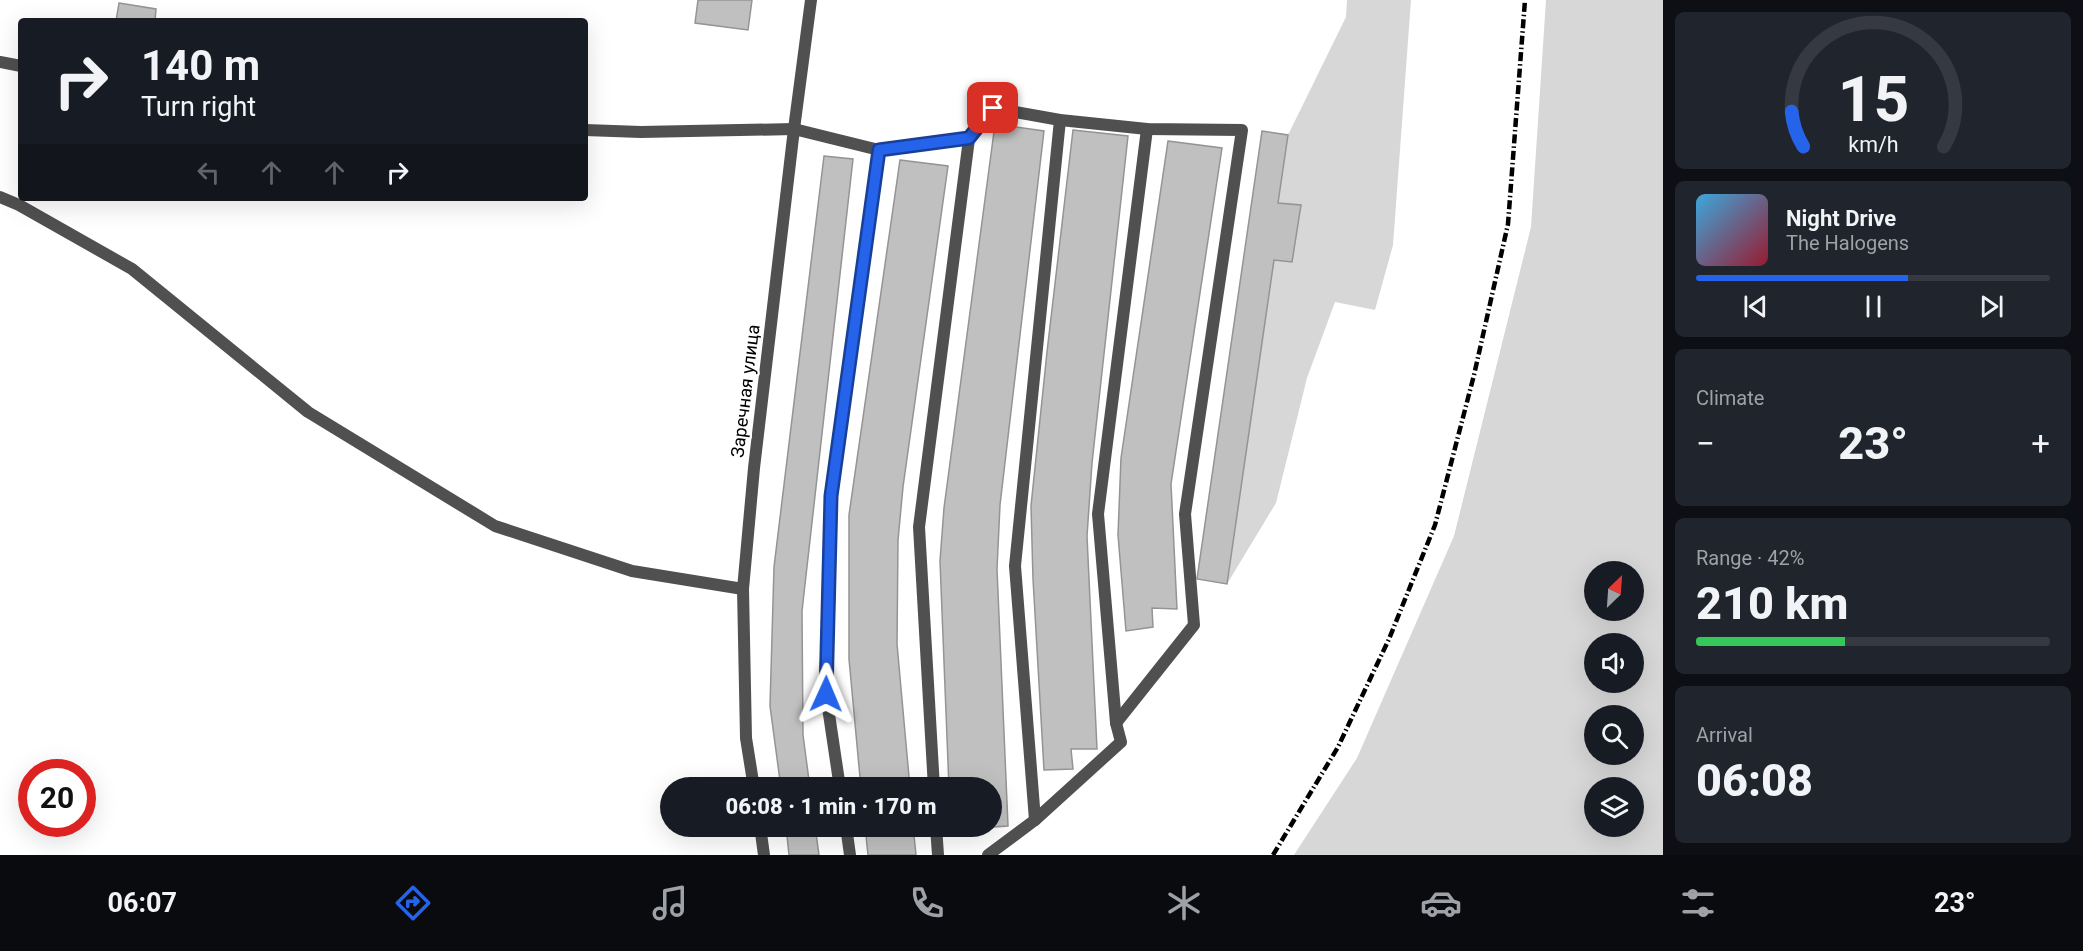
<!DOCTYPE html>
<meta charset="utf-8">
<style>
body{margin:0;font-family:Roboto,sans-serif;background:#20242c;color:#f1f3f6;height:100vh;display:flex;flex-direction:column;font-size:22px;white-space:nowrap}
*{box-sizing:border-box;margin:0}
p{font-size:20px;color:#9ea1a6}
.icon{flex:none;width:33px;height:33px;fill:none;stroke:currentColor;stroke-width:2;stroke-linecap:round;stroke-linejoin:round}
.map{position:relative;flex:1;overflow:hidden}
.panel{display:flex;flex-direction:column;gap:12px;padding:12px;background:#0d0f14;width:420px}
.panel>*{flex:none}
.guide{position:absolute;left:18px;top:18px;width:570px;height:183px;border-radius:6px;box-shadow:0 6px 24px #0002;background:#171b24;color:#f1f3f6;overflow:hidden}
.needle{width:39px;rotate:25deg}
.buttons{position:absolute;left:1584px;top:561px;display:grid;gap:12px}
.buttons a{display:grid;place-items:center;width:60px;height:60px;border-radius:50%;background:#171b24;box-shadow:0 6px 24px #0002;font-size:30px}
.speed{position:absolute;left:18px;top:759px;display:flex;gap:12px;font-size:30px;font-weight:700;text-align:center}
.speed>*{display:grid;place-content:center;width:78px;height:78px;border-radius:50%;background:#171b24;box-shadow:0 6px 24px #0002;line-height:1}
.speed .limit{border:9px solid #d22;background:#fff;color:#111}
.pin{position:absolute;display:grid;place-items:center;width:51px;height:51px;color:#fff;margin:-26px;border-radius:12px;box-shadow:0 3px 9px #0006}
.me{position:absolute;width:66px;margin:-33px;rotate:1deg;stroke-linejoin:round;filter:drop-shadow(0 0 4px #0008)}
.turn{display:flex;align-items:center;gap:21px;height:126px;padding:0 24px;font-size:27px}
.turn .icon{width:78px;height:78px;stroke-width:2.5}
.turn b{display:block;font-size:42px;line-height:51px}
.lanes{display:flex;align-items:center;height:57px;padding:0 24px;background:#0003;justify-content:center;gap:30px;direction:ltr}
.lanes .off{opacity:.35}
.big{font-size:45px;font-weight:800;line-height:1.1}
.panel .card{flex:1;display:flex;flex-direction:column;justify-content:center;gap:9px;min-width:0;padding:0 21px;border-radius:9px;background:#20242c}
.panel .dial{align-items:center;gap:0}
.dial svg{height:156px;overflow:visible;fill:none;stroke:#363941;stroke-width:7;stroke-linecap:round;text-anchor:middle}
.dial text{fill:#f1f3f6;stroke:none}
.song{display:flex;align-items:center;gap:18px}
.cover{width:72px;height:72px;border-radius:9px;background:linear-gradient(135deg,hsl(200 70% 55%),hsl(350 70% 35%))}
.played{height:6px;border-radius:3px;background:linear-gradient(90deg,#2563eb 60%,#363941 60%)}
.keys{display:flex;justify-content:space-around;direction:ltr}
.heat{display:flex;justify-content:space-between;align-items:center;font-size:33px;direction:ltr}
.charge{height:9px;border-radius:4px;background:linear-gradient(90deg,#34c759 42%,#363941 0)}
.trip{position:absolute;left:660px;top:777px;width:342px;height:60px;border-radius:30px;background:#171b24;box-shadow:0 6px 24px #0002;font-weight:800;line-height:60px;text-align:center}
.tabs{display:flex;height:96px;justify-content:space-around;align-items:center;background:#090b0e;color:#9ea1a6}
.tabs .icon{width:42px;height:42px}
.tabs .current{color:#2563eb}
.tabs b{font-size:27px;color:#f1f3f6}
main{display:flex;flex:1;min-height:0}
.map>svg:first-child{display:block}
.green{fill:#d7d7d7;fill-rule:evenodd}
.building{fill:#c0c0c0;stroke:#949494;stroke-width:1.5}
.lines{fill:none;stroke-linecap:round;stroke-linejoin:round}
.lane{stroke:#505050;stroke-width:12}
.street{stroke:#505050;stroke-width:12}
.rail{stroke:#000;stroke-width:4.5;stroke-dasharray:9 3 1.5 3;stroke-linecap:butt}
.route-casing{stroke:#184099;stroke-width:15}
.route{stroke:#2563eb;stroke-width:10}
.labels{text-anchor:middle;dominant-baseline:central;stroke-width:4.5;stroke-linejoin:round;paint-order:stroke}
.street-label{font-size:18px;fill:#000;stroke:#fff}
</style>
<main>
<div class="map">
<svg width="1663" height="855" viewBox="0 0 1663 855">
<rect width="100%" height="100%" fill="#fff"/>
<g class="green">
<polygon points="1347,0 1411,0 1393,245 1375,310 1335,302 1307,378 1276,503 1227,584 1274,260 1292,262 1301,206 1278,203 1288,135 1346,17"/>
<path d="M1546,0H1663V855H1294L1357,758L1454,536L1531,227ZM1594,572H1634V610H1594ZM1594,644H1634V682H1594ZM1594,716H1634V754H1594ZM1594,788H1634V826H1594Z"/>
</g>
<g class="building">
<polygon points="698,0 752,0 748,30 695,23"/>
<polygon points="119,3 156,9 155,21 116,21"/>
<polygon points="995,124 1044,131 1000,505 997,569 1008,826 951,830 951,826 992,826 992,788 949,788 940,561 944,508"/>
<polygon points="1073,130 1128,136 1092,463 1087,536 1097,749 1071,749 1073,769 1044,770 1033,579 1031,506 1047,352"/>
<polygon points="1262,131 1288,135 1278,203 1301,205 1292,262 1274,260 1227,584 1197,579"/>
<polygon points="1168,141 1222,148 1171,484 1177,609 1152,608 1153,627 1126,631 1118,535 1121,458"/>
<polygon points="824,156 853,159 802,611 803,735 810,788 781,788 770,706 774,567"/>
<polygon points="900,160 948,166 903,487 898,540 897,644 910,788 861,788 849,659 849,515"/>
<polygon points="786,826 815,826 819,855 789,855"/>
<polygon points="865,826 913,826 916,855 868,855"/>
</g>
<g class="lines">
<g class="lane">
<polyline points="794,129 879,150 969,139 993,108 1060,120 1147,129 1242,130 1185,514 1194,625 1116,723"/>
<polyline points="840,788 826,694 831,496 879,150"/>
<polyline points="934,788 919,527 969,139"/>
<polyline points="1035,820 1121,742 1116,723 1098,514 1147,129"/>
<polyline points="846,826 850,855"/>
<polyline points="936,826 938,855"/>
<polyline points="988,855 1035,820 1015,566 1060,120"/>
</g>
<g class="street">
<polyline points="0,62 21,66"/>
<polyline points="585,130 641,132 794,129"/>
<polyline points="0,197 19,205 132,269 308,412 495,526 632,571 743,589"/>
<polyline points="754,788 746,738 743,589 754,468 794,129 811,0"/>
<polyline points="760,826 764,855"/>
</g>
<polyline class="rail" points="1273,855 1338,747 1389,639 1435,525 1474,375 1508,224 1525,0"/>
</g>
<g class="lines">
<defs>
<polyline id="route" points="826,694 831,496 879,150 969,138 993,108"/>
</defs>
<use href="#route" class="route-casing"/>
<use href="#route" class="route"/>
</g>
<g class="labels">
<g class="street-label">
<text transform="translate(745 391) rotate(-83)">Заречная улица</text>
</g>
</g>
</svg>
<div class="buttons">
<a><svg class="needle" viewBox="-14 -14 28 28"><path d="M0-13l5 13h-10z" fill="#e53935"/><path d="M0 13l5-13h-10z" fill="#9ea1a6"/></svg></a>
<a><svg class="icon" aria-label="sound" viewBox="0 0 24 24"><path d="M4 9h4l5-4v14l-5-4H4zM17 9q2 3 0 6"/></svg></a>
<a><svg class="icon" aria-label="search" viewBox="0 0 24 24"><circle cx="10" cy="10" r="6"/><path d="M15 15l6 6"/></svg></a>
<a><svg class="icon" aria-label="layers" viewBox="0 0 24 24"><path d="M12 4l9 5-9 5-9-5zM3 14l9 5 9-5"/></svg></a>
</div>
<div class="speed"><div class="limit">20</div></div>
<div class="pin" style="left:993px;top:108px;background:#d93025"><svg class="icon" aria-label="arrive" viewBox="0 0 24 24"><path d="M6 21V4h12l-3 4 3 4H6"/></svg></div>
<svg class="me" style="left:826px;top:694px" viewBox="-20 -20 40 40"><path d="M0-17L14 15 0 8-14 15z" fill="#2563eb" stroke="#fff" stroke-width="4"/></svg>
<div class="trip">06:08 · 1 min · 170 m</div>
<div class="guide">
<div class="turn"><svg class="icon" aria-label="right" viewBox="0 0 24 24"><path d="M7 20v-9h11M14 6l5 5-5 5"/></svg><div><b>140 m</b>Turn right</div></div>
<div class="lanes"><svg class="icon off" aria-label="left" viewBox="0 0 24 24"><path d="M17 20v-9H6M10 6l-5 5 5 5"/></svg><svg class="icon off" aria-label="ahead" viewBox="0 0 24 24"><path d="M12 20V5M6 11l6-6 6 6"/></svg><svg class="icon off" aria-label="ahead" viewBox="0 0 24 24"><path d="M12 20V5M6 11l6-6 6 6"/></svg><svg class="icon" aria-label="right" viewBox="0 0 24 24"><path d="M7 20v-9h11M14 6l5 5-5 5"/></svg></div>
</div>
</div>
<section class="panel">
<div class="card dial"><svg viewBox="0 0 100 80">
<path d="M14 69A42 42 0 1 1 86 69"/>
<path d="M14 69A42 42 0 0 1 8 51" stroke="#2563eb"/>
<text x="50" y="56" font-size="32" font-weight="700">15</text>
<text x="50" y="72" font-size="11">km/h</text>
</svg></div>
<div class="card">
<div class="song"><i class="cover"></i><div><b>Night Drive</b><p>The Halogens</p></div></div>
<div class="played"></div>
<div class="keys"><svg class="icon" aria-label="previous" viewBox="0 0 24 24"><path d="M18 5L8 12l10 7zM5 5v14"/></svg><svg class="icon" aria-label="pause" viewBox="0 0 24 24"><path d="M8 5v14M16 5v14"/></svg><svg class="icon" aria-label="next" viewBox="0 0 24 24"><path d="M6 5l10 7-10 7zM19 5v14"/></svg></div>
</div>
<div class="card"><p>Climate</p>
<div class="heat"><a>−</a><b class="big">23°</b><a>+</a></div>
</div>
<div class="card"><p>Range · 42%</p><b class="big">210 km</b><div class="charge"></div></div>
<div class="card"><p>Arrival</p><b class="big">06:08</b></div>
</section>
</main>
<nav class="tabs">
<b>06:07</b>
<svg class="icon current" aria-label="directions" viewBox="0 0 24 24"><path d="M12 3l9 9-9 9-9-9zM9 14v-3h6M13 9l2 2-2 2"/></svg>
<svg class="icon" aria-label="music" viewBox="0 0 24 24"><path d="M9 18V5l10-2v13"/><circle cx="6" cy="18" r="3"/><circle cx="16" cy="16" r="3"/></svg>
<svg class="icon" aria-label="phone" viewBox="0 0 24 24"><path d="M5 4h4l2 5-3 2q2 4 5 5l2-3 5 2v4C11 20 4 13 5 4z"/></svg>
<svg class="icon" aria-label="climate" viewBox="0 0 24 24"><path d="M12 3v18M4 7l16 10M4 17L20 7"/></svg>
<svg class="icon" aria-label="car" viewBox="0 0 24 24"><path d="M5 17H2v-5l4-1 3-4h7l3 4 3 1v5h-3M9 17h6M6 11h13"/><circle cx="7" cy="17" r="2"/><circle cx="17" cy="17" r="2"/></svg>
<svg class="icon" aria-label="filters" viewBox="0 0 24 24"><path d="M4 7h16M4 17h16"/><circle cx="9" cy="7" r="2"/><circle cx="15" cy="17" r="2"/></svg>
<b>23°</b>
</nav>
